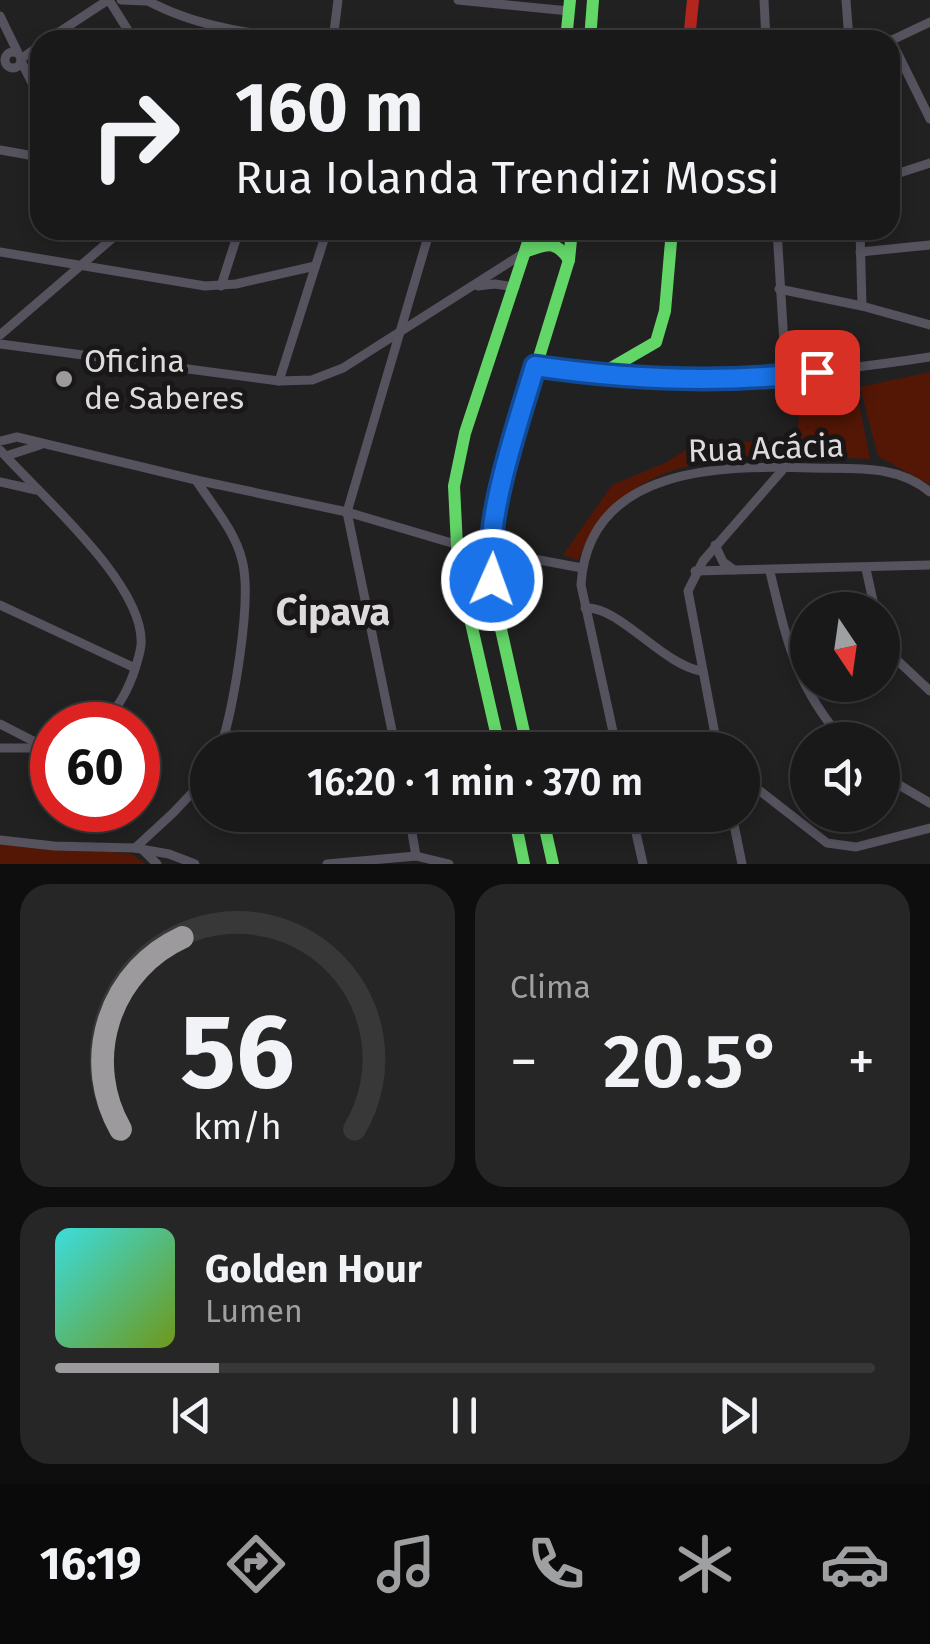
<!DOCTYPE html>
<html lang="pt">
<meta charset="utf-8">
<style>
body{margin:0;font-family:"Fira Sans",sans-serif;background:#272627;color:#f1f3f6;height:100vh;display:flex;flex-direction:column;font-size:38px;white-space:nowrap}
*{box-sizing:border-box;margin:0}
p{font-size:32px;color:#9fa0a2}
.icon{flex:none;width:55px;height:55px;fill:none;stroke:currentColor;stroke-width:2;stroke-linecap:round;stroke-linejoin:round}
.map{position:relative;height:864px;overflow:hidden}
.panel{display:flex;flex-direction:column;gap:20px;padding:20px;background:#0e0e0e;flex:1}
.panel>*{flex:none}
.hud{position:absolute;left:30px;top:30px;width:870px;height:210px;border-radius:30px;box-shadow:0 5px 15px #0003,0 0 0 2px #383839;background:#1a191a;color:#f1f3f6;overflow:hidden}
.needle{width:65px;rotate:167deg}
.controls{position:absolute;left:790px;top:592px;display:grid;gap:20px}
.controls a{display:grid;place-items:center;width:110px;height:110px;border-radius:50%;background:#1a191a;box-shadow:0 5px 15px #0003,0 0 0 2px #383839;font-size:50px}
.speed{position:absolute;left:30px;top:702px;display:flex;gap:20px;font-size:50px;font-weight:700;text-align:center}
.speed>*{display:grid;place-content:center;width:130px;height:130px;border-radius:50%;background:#1a191a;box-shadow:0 5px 15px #0003,0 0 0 2px #383839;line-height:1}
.speed .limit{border:15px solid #d22;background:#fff;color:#111}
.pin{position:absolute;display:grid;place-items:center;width:85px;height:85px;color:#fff;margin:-42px;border-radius:20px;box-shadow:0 5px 15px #0006}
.me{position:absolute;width:110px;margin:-55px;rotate:2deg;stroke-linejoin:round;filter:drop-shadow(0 0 8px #0008)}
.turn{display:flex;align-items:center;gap:35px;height:210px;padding:0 40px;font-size:45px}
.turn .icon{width:130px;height:130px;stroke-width:2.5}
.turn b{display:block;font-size:70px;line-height:85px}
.big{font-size:75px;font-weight:600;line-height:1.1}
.panel .tile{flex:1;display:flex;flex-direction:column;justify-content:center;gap:15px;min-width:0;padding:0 35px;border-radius:30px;background:#272627}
.panel .dial{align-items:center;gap:0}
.dial svg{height:260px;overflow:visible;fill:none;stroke:#383839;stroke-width:7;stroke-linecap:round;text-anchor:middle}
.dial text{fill:#f1f3f6;stroke:none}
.song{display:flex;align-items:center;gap:30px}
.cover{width:120px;height:120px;border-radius:15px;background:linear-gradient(135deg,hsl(180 70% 55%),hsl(80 70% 35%))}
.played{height:10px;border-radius:5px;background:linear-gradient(90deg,#9c9a9c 20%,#383839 20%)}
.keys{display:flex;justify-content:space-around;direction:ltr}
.heat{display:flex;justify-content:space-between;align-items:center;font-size:55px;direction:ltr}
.panel .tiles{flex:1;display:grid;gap:20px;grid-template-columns:1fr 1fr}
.tile:last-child{grid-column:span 2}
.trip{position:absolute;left:190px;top:732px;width:570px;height:100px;border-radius:50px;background:#1a191a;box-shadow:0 5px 15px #0003,0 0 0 2px #383839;font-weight:600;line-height:100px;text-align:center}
.tab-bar{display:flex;height:160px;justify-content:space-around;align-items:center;background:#0a0a0a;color:#9fa0a2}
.tab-bar .icon{width:70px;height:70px}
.tab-bar .on{color:#9c9a9c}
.tab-bar b{font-size:45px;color:#f1f3f6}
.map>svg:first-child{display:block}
.green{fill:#541705}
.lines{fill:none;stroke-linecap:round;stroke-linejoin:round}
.street{stroke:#56525e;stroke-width:9}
.fast{stroke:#63d668;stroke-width:12}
.jam{stroke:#b3261e;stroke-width:12}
.route-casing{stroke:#114b97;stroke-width:25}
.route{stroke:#1a73e8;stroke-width:18}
.poi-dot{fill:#9c9a9c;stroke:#1a1719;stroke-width:4}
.labels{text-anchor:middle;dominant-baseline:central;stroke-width:10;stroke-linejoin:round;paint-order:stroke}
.poi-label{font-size:32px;fill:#dedbdd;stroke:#1a1719;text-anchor:start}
.street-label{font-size:32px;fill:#dedbdd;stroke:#1a1719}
.quarter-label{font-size:38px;font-weight:bold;fill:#dedbdd;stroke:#1a1719}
</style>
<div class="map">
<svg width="930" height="864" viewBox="0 0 930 864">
<rect width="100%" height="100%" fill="#222122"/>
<g class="green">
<polygon points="930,372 930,485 878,456 860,387"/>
<path d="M855,383L870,459C780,455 666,442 600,519C590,530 585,546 578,560L563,555L612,485L665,463L702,440L749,442L797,436L800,405L816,389Z"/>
<polygon points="0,841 131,854 146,864 0,864"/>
</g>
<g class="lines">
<g class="street">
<polyline points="109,0 134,40"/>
<polyline points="121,0 147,1"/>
<path d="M146,0C202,30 260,35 322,40"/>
<polyline points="458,0 569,11"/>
<polyline points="764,0 766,40"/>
<polyline points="846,0 849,40"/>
<polyline points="0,16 18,53"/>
<polyline points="47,40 108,0"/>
<polyline points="333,40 338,0"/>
<polyline points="891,40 930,119"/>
<polyline points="890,41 930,22"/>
<circle cx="13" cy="60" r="8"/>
<polyline points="21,59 40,45"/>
<polyline points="21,61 40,99"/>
<polyline points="0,150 40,157"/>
<polyline points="890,176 930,163"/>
<polyline points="777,230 786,376"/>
<polyline points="860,230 862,306"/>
<polyline points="0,252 205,286 236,284 315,266"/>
<polyline points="860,252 930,245"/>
<polyline points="221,286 239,230"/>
<polyline points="478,286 495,284 515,287"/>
<polyline points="779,289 862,306 930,325"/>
<polyline points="0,335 122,230"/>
<polyline points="0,344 279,381 312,380 343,368 524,253"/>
<path d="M602,375C714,383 819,374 930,357"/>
<polyline points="279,381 327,230"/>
<polyline points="0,441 17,437 196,480 347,512 455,544"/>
<path d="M0,450C39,494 146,585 141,645C140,655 136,666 133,675C126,694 115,713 99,725"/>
<polyline points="6,456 40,445"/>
<path d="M196,480C212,505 235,531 242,560C253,600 233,709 220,750"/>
<polyline points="0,482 36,490"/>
<polyline points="715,545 723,562 734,570"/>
<polyline points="491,551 582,568"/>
<polyline points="866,569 875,610"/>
<polyline points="695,571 930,565"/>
<path d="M770,572C787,641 795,685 843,740"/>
<polyline points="0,605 135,668"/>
<path d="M585,608C618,605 663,665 701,671"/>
<polyline points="882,633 898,661 930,691"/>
<polyline points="0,724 47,748"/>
<polyline points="225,733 267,750"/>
<polyline points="0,748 45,748"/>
<polyline points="396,750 347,512 430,230"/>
<path d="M617,750L581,585C588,466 722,465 812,468C854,469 897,464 930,492"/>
<polyline points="718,750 688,591 703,561 785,467"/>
<polyline points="882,775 930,803"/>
<polyline points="742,777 827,843 856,847 930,828"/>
<polyline points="409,815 416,856"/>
<polyline points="632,815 643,864"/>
<polyline points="732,815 742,864"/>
<polyline points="0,840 54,846 135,848 173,813 208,776"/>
<polyline points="135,848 169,854 195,864"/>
<polyline points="144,851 157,864"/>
<polyline points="327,864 416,856 449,864"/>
</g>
<g class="fast">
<polyline points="566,40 570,0"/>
<polyline points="590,40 593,0"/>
<path d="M527,251C548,244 556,240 569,260"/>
<polyline points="535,366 599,375 656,342 665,311 672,230"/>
<polyline points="500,750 458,566 454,486 465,433 532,230"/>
<polyline points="528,750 494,598 491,551 514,438 569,260 572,230"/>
<polyline points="514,815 524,864"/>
<polyline points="542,815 553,864"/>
</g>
<polyline class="jam" points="689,40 693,0"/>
</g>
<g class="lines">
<defs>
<path id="route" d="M492,580C483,521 518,424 535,366C630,380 722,384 817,372"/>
</defs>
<use href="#route" class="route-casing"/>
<use href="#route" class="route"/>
</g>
<circle class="poi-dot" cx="64" cy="379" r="10"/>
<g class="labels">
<g class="poi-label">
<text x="84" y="361">Oficina<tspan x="84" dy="37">de Saberes</tspan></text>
</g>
<g class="street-label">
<text transform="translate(766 448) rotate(-2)">Rua Acácia</text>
</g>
<g class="quarter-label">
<text x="333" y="612">Cipava</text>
</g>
</g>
</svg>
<div class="controls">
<a><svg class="needle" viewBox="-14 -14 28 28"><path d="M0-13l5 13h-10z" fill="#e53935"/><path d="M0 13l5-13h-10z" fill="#9fa0a2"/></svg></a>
<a><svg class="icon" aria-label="sound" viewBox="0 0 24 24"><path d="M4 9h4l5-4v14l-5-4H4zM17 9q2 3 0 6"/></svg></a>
</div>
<div class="speed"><div class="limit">60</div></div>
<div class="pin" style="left:817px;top:372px;background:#d93025"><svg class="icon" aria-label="arrive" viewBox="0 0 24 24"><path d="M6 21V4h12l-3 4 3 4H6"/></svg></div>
<svg class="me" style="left:492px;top:580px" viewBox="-20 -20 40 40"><circle r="17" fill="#1a73e8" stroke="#fff" stroke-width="3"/><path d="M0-11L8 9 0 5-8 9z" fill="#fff"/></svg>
<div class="trip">16:20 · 1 min · 370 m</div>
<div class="hud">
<div class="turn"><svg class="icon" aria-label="right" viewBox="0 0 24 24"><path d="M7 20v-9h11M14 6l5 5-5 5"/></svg><div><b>160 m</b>Rua Iolanda Trendizi Mossi</div></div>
</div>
</div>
<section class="panel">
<div class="tiles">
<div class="tile dial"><svg viewBox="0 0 100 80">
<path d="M14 69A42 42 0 1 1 86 69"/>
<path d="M14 69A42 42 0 0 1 33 10" stroke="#9c9a9c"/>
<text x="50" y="56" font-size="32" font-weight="700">56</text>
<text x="50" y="72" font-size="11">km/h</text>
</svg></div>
<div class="tile"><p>Clima</p>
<div class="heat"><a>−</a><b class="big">20.5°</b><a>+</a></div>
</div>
<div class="tile">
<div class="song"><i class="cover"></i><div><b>Golden Hour</b><p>Lumen</p></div></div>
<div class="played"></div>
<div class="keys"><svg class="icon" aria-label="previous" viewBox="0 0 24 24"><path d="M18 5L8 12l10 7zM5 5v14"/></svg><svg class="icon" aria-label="pause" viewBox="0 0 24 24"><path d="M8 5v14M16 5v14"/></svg><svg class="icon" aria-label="next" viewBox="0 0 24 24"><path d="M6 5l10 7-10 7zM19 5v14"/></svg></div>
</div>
</div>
</section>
<nav class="tab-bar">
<b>16:19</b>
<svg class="icon on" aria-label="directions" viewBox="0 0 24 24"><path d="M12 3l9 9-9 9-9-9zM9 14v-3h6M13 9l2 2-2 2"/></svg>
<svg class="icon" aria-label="music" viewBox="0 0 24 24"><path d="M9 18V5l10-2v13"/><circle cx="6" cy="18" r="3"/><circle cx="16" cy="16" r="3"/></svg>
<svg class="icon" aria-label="phone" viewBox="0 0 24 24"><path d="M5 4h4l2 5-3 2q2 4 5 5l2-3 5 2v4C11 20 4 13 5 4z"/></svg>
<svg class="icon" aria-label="climate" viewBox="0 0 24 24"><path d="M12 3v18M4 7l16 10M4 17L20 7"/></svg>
<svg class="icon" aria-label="car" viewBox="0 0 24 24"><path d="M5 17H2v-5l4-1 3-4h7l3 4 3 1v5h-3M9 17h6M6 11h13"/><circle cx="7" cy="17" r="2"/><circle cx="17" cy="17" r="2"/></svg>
</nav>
